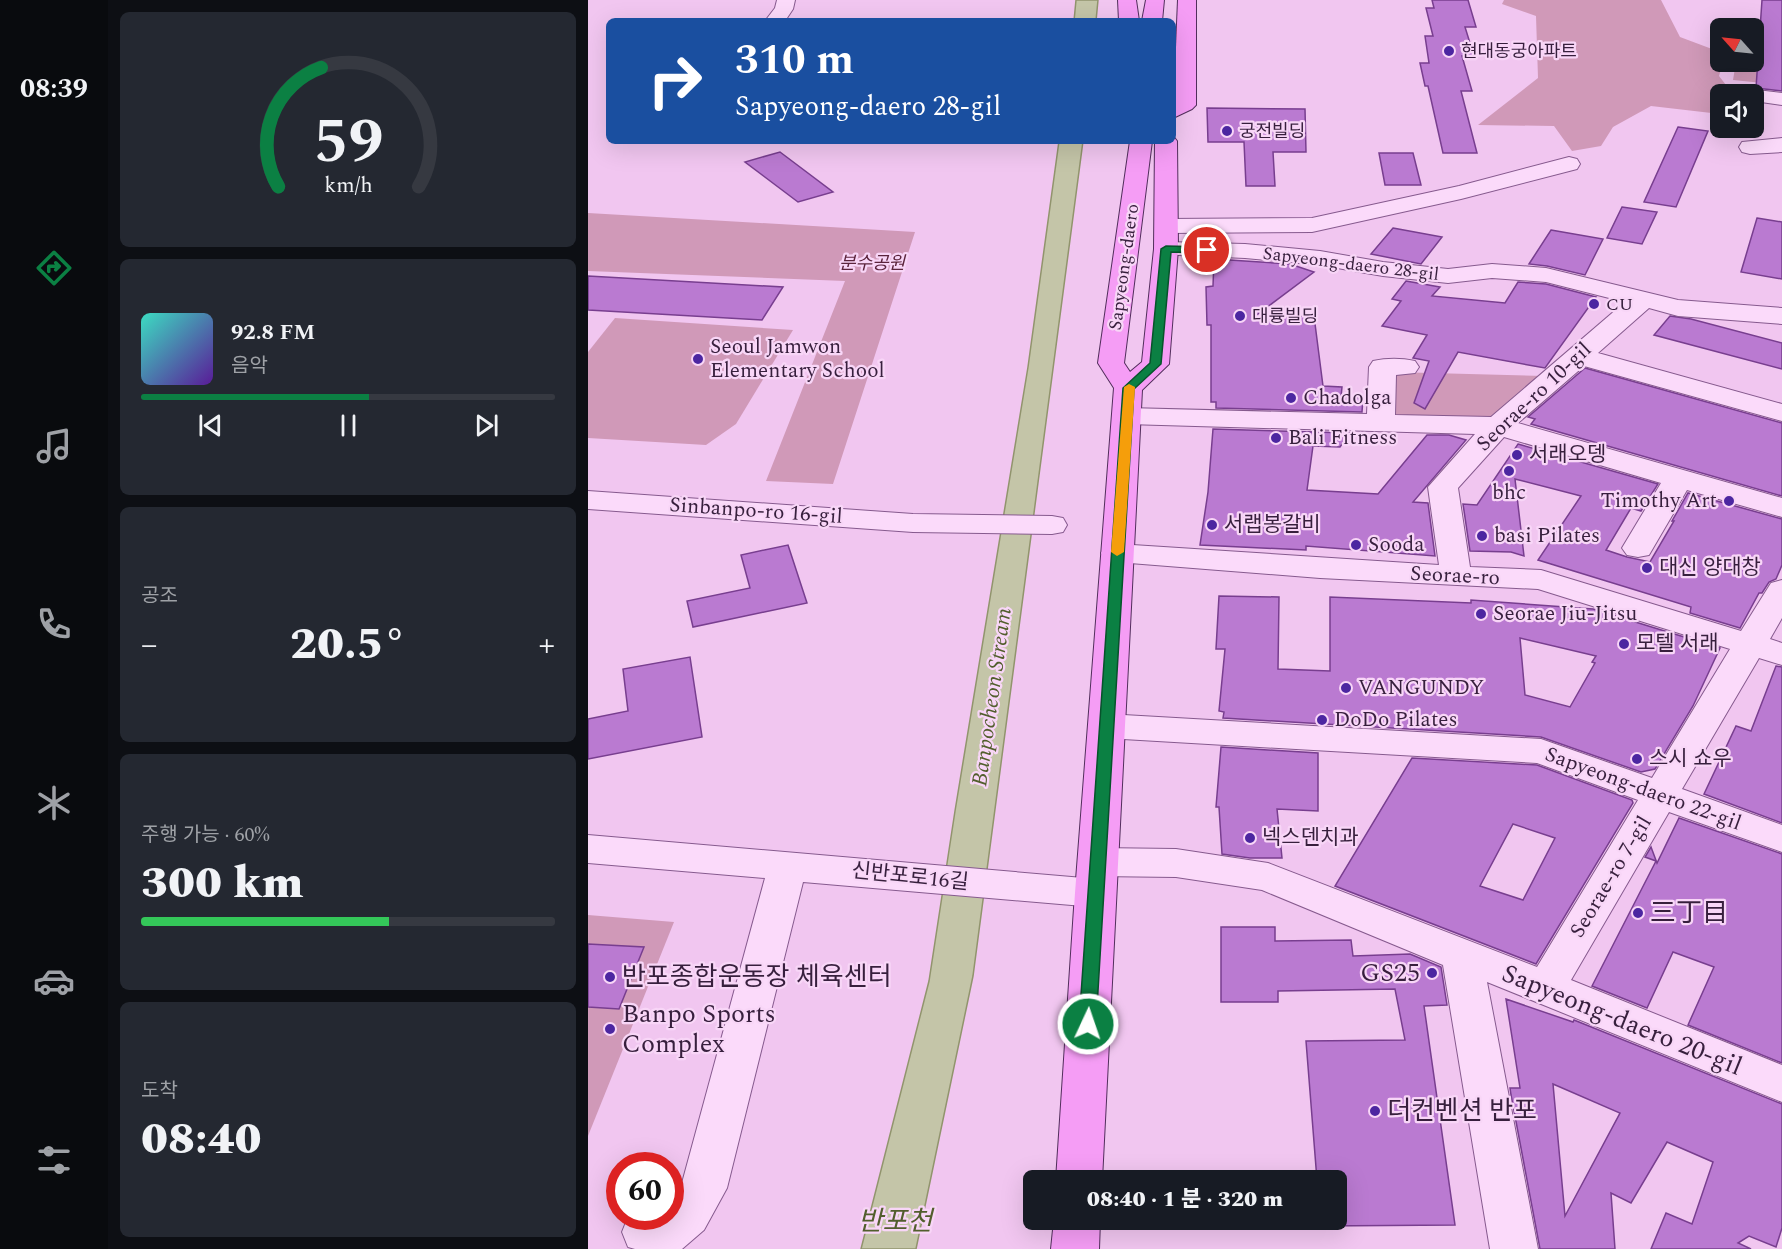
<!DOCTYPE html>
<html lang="ko">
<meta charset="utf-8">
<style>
body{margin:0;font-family:Spectral,"Noto Sans KR",serif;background:#242831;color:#f1f3f6;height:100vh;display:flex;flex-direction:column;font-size:22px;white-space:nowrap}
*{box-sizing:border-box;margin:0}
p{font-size:20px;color:#9ea1a6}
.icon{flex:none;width:33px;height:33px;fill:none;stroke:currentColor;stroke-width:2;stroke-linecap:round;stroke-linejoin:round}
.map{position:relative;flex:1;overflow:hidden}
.side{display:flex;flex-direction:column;gap:12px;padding:12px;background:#0d0f14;width:480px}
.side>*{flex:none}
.banner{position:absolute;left:18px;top:18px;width:570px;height:126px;border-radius:9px;box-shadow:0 6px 24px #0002;background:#1a4fa0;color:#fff;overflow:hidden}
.needle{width:39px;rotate:297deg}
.buttons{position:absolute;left:1122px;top:18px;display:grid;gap:12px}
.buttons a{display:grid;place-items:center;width:54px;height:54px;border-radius:9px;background:#171b24;box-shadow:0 6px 24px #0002;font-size:30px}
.speed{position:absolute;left:18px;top:1152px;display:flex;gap:12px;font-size:30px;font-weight:700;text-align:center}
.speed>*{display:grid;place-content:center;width:78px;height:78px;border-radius:50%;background:#171b24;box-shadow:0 6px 24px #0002;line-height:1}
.speed .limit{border:9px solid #d22;background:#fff;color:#111}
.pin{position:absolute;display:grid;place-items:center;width:51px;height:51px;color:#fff;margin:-26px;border:3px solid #fff;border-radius:50%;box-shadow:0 2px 6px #0007}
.me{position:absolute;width:66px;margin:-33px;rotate:3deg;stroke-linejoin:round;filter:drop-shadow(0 0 4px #0008)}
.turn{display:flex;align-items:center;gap:21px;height:126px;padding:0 30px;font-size:27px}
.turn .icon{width:78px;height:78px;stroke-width:2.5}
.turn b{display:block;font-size:42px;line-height:51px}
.big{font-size:45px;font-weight:800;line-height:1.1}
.side .widget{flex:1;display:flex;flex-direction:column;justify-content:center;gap:9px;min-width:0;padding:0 21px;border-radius:9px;background:#242831}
.side .dial{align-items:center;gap:0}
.dial svg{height:156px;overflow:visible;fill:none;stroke:#363941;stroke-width:7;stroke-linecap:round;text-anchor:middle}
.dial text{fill:#f1f3f6;stroke:none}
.song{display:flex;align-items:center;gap:18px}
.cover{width:72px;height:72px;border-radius:9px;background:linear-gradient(135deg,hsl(170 70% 55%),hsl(270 70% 35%))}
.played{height:6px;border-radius:3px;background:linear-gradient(90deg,#0b8043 55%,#363941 55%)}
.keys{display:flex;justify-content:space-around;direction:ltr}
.heat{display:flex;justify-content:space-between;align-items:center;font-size:33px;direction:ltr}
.charge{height:9px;border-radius:4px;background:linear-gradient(90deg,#34c759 60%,#363941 0)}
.trip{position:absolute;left:435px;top:1170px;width:324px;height:60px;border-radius:9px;background:#171b24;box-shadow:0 6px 24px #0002;font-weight:800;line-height:60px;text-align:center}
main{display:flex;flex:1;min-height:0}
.tabs{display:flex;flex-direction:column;width:108px;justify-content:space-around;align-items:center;background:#090b0e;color:#9ea1a6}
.tabs .icon{width:42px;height:42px}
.tabs .active{color:#0b8043}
.tabs b{font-size:27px;color:#f1f3f6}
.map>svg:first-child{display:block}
.green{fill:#d099b8}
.water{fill:#c4c5a8;stroke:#91946d;stroke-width:1.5}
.building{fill:#ba7ad1;stroke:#783e8f;stroke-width:1.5;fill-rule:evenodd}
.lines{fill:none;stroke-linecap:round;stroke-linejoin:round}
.minor-casing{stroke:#865a8e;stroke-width:2}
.major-casing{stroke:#522e5c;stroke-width:2}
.minor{fill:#fbdafa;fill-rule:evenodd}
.major{fill:#f59df5;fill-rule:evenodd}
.route{fill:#0b8043;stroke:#07532c;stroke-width:1.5}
.slow{fill:#f59e0b}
.poi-dot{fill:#4c26a1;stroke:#f8d6f7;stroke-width:2}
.labels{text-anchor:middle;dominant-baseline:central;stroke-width:4.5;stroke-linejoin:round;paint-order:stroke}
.far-poi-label{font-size:18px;fill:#371f3d;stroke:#f8d6f7;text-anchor:start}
.far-park-label{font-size:18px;font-style:italic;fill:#5b243c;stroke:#f8d6f7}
.far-street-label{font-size:18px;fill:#371f3d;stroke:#f8d6f7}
.poi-label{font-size:21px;fill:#371f3d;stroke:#f8d6f7;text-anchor:start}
.street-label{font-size:21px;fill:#371f3d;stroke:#f8d6f7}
.water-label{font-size:22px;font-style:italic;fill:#525e2d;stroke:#f8d6f7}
.near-poi-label{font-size:26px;fill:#371f3d;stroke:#f8d6f7;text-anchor:start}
.near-street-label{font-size:26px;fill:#371f3d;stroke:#f8d6f7}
.near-water-label{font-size:27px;font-style:italic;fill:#525e2d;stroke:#f8d6f7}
</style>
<main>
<nav class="tabs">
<b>08:39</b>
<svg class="icon active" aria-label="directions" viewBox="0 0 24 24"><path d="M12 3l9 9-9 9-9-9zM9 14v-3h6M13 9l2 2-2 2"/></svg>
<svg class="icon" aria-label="music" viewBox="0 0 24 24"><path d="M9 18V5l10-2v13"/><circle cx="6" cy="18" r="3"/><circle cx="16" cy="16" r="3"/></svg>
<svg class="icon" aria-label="phone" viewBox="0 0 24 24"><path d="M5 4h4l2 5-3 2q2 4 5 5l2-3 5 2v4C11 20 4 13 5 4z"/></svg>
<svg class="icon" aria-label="climate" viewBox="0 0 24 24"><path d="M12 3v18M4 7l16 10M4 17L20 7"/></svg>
<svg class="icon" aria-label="car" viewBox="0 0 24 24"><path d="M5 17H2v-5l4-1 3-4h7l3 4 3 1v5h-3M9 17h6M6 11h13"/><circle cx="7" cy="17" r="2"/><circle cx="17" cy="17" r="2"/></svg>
<svg class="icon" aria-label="filters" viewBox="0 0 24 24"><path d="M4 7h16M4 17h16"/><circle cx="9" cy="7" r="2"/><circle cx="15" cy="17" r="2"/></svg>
</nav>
<section class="side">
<div class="widget dial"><svg viewBox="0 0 100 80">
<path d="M14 69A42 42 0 1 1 86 69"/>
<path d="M14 69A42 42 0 0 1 36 8" stroke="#0b8043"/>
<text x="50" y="56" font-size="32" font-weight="700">59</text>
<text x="50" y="72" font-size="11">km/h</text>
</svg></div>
<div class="widget">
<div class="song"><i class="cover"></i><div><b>92.8 FM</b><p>음악</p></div></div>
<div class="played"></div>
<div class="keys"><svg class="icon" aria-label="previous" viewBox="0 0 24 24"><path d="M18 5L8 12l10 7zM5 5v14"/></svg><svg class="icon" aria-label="pause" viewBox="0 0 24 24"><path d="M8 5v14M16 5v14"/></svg><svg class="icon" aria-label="next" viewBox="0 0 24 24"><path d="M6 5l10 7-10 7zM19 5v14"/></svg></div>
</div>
<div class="widget"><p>공조</p>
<div class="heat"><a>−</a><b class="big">20.5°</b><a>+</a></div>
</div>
<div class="widget"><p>주행 가능 · 60%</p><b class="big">300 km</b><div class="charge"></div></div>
<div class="widget"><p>도착</p><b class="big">08:40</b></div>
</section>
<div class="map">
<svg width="1194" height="1249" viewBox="0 0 1194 1249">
<rect width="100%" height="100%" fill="#f1c6f0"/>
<g class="green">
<polygon points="916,0 1073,0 1092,37 1132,52 1132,62 1135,62 1131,76 1145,94 1132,94 1132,114 1063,106 1025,127 1013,146 984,151 966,126 890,125 950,78 948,16 914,4"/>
<polygon points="1166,52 1194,55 1194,85 1145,80 1148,62 1166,62"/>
<polygon points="0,213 327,232 245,484 178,481 257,281 0,271"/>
<polygon points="27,318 205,330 148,424 118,445 0,438 0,352"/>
<polygon points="805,372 956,376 903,420 804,418"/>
<polygon points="0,915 86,922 0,1136"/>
</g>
<g class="water">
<polygon points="488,0 510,0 508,21 486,21"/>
<polygon points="471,141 495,141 385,976 328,1249 273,1249 341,981 367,811 440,367"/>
</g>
<g class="building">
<polygon points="844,0 880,0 888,27 877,27 886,56 874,56 884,91 873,91 889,153 855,153 840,86 837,86 832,63 841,63 837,36 845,36 838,8 846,8"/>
<polygon points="1174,0 1194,0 1194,91 1168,88"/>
<polygon points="619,108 717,109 718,152 685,152 687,186 658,186 656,142 620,142"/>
<polygon points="1090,127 1120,131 1088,207 1056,202"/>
<polygon points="192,152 245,192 210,202 157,162"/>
<polygon points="791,153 825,153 833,185 797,185"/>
<polygon points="1034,207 1069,212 1054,244 1019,238"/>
<polygon points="1169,218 1194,222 1194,279 1153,272"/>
<polygon points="805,228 854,237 833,264 783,254"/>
<polygon points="963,230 1015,239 997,275 959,266 941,264"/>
<polygon points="626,259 702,264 726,272 666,317 726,316 735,386 754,387 753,397 775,398 774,412 628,408 628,402 623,402 623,325 619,325 618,287 625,286"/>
<polygon points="0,276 195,287 174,320 0,310"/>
<polygon points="818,281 852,287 844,296 917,303 930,282 958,284 1008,297 957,368 870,352 837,409 826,403 841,361 825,358 839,335 794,326 813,301 804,299"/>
<polygon points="1082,316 1103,319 1194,343 1194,369 1066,335"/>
<polygon points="997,368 1194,423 1194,496 943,424 947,419 940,417"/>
<polygon points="625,429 762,433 752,447 725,446 719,490 790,494 839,435 861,435 878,440 825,502 840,503 847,556 718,546 718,550 612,545 620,492"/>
<polygon points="930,444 1070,484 1053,511 1043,508 1018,550 1039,557 1062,562 1086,521 1084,521 1100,493 1194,519 1194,565 1188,579 1181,582 1174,593 1171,593 1152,628 1102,613 1103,607 950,560 993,496 927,479 936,556 923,552 882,551 875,504 889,505"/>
<polygon points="200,545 219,603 105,627 99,601 162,588 153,555"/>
<path d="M631,596L691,597L690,669L742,671V597L883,603V600L1005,609L1132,648L1105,706L1067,769L1053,772L953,737L635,718L636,712L631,711L637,649H628ZM932,638L1008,656L1004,662L1007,663L982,707L937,695Z"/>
<polygon points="102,657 114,737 0,759 0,719 40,711 35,669"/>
<polygon points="1188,666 1194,667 1194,823 1116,794 1148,726 1163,731"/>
<polygon points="633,747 730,753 730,811 689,809 694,858 662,858 634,854 631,807 628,807"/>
<path d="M824,758L949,765L1044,800L1045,803L948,964L747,886ZM925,824L967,838L935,900L892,886Z"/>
<polygon points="1091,818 1194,854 1194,1063 1100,1025 1126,967 1085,952 1059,1008 1004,986 1068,861 1057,857 1063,847 1069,863"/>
<polygon points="633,927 687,927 687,941 763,940 765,956 822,954 853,967 859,1005 836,1006 867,1225 732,1226 732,1220 748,1220 748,1180 729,1180 718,1041 817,1040 807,989 690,991 690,1002 633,1002"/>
<polygon points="0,944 56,947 31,1009 0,1007"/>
<path d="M918,999L985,1022L986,1020L1194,1104V1228L1188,1247L1161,1236L1150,1243L1163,1249H1063L1078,1213L1104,1224L1125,1162L1079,1142L1043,1203L1023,1193L1027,1249H952L923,1095L922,1088H932ZM965,1084L1032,1113L977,1216Z"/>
</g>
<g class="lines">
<defs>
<g id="minor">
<polygon points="189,0 207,0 205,9 197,21 177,21 187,8"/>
<polygon points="1169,90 1194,93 1194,105 1166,101 1166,94 1160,94"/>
<polygon points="1194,138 1194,152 1162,154 1154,152 1151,147 1154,142"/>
<polygon points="981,157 989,159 992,164 989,169 873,199 724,232 579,233 571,231 567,226 571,221 579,219 724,218 871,186"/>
<path d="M578,242L657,244L732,251L795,262L860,269L904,264L958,268L1090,300L1194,308V324L1090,316L1061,308L1010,353L1194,404V421L996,366L930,423L1194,498V517L1099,490L1061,555L1050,557L1039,555L1034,548L1073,483L916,437L870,488L882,567L953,570L1153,631L1183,583L1194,580V618L1182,639L1194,643V665L1171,658L1094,789L1194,825V852L1081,812L983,980L1194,1065V1102L899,982L950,1249H902L855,965L674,890L588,877L509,876L495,872L490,862L495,852L509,848L588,849L680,863L949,967L1050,800L949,763L518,738L506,734L500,726L506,718L518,714L953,739L1064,778L1142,649L950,589L732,578L529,562L518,560L513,553L518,546L529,544L851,565L840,487L887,434L539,424L529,422L525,416L529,410L539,408L779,414L781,367L785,361C799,358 813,358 827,361L831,367L827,373L808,375L807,415L903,417L1037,302L958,282L904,278L860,283L795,276L732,265L657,258L569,254L566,249L569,244Z"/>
<polygon points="0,491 325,514 464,516 475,518 479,525 475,532 464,534 325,532 0,509"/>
<polygon points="0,835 507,879 521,883 527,893 521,903 507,907 215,882 139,1188 116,1230 94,1249 47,1249 40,1247 34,1232 40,1217 82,1216 82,1202 94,1183 177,878 0,863"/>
</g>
<g id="major">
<polygon points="530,0 548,0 551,21 531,21"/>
<polygon points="558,0 576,0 574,21 554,21"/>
<polygon points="590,0 608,0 608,105 604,109 585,118"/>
<polygon points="585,136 589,141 590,249 581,364 554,390 514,1180 468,1180 487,893 526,388 510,363 542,141 564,141 536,363 542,372 554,362 566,249 567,141 585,141"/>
<polygon points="466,1220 512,1220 511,1249 463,1249"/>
</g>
</defs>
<use href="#minor" class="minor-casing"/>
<use href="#major" class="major-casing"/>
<use href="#minor" class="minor"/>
<use href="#major" class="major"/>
</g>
<polygon class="route" points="578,246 619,247 624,250 619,253 583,252 573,364 546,389 508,1024 506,1028 500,1030 493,1028 491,1024 535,388 562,363 573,249"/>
<polygon class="slow" points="541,384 547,387 536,552 529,556 523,552 536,387"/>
<g class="poi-dot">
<circle cx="861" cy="51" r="6"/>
<circle cx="639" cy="131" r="6"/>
<circle cx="1006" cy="304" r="6"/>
<circle cx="652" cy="316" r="6"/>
<circle cx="110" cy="359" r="6"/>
<circle cx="703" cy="398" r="6"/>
<circle cx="688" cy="438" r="6"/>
<circle cx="929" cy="455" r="6"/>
<circle cx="921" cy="471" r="6"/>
<circle cx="1141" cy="501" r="6"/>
<circle cx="624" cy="525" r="6"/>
<circle cx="894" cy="536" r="6"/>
<circle cx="768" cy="545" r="6"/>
<circle cx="1059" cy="568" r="6"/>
<circle cx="893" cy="614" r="6"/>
<circle cx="1036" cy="644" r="6"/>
<circle cx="758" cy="688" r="6"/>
<circle cx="734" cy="720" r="6"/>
<circle cx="1049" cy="759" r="6"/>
<circle cx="662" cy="838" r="6"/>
<circle cx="1050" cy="913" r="6"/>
<circle cx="844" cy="973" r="6"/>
<circle cx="22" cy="977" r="6"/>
<circle cx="22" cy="1029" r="6"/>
<circle cx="787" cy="1111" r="6"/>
</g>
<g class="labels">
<g class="far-poi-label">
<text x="873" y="51">현대동궁아파트</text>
<text x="651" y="131">궁전빌딩</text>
<text x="1018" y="304">CU</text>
<text x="664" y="316">대륭빌딩</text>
</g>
<g class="far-park-label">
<text x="284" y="263">분수공원</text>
</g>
<g class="far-street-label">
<text transform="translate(763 264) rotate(7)">Sapyeong-daero 28-gil</text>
<text transform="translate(536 267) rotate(-82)">Sapyeong-daero</text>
</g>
<g class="poi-label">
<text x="122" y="347">Seoul Jamwon<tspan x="122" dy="24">Elementary School</tspan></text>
<text x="715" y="398">Chadolga</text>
<text x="700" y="438">Bali Fitness</text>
<text x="941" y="455">서래오뎅</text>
<text x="921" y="493" text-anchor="middle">bhc</text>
<text x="1129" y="501" text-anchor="end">Timothy Art</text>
<text x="636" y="525">서랩봉갈비</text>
<text x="906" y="536">basi Pilates</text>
<text x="780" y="545">Sooda</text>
<text x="1071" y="568">대신 양대창</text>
<text x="905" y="614">Seorae Jiu-Jitsu</text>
<text x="1048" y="644">모텔 서래</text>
<text x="770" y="688">VANGUNDY</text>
<text x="746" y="720">DoDo Pilates</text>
<text x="1061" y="759">스시 쇼우</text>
<text x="674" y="838">넥스덴치과</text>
</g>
<g class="street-label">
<text transform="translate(946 397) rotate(-43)">Seorae-ro 10-gil</text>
<text transform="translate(168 511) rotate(4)">Sinbanpo-ro 16-gil</text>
<text transform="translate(867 576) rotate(3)">Seorae-ro</text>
<text transform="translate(1055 789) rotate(20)">Sapyeong-daero 22-gil</text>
<text transform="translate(322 877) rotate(6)">신반포로16길</text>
<text transform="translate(1023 877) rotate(-59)">Seorae-ro 7-gil</text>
</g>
<g class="water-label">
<text transform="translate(404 697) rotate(-82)">Banpocheon Stream</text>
</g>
<g class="near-poi-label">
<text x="1062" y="913">三丁目</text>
<text x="832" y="973" text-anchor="end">GS25</text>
<text x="34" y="977">반포종합운동장 체육센터</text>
<text x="34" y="1014">Banpo Sports<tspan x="34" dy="30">Complex</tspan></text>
<text x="799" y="1111">더컨벤션 반포</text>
</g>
<g class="near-street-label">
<text transform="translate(1034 1020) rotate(22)">Sapyeong-daero 20-gil</text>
</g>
<g class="near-water-label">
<text x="307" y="1222">반포천</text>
</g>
</g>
</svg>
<div class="buttons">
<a><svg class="needle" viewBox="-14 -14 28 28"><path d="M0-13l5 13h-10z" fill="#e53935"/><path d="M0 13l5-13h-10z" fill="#9ea1a6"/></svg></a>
<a><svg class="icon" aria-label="sound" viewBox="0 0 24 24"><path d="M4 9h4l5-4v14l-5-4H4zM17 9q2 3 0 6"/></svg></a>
</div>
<div class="speed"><div class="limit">60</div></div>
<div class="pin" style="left:619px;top:250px;background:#d93025"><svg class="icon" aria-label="arrive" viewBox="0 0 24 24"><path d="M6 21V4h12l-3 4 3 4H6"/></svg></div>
<svg class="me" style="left:500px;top:1024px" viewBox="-20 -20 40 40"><circle r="17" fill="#0b8043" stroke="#fff" stroke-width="3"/><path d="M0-11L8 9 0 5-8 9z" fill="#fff"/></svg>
<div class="trip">08:40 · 1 분 · 320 m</div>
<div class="banner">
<div class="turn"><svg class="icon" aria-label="right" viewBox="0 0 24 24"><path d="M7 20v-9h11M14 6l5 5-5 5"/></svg><div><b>310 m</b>Sapyeong-daero 28-gil</div></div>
</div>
</div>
</main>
